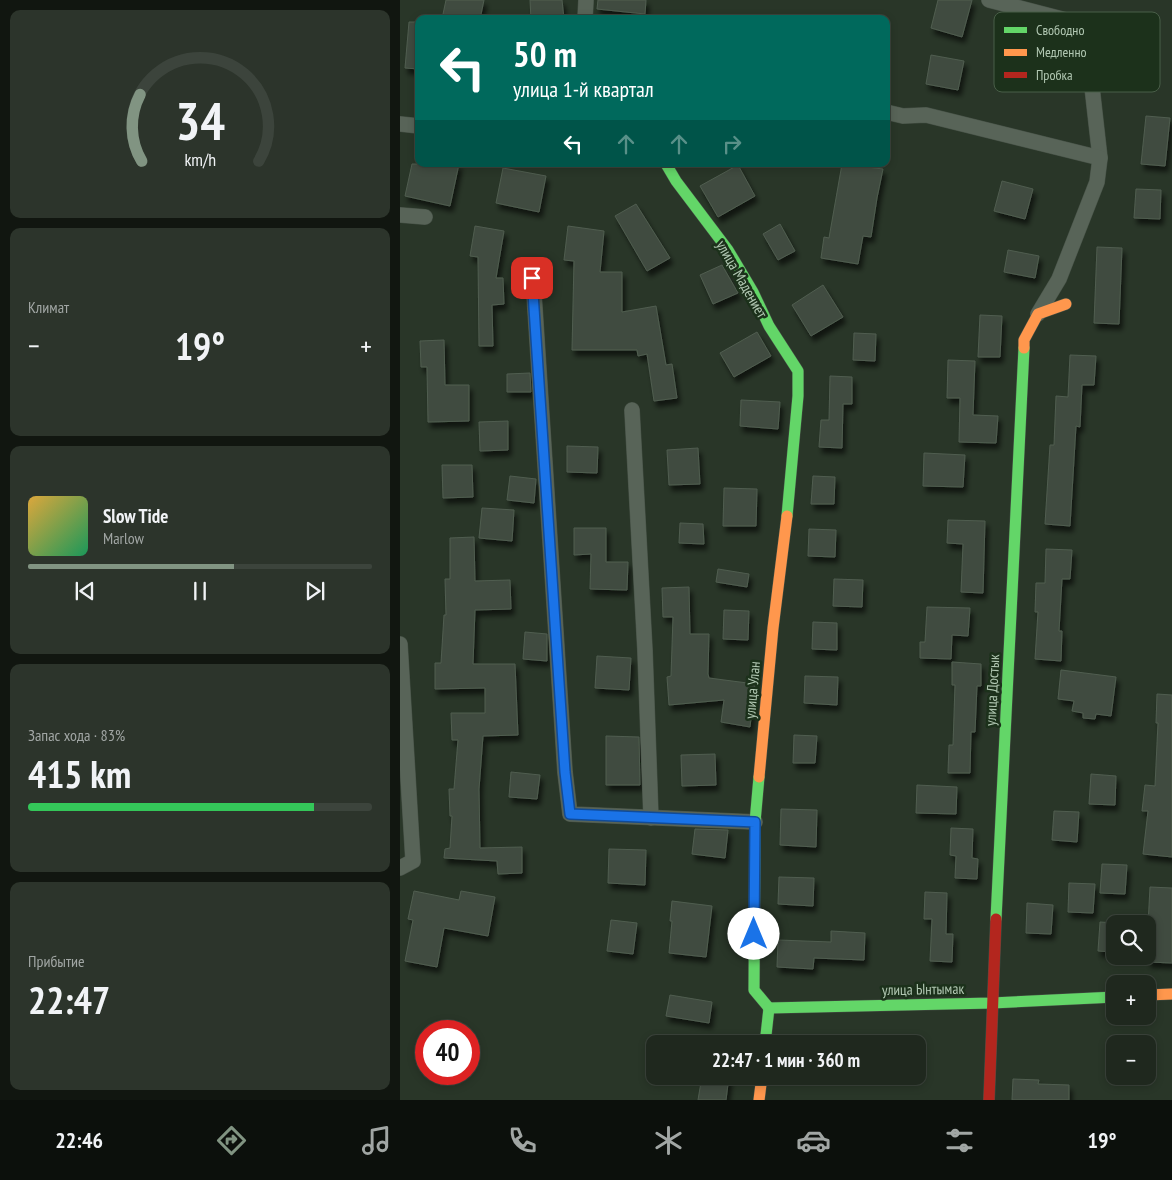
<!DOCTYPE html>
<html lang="ru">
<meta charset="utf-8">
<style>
body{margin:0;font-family:"PT Sans Narrow",sans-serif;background:#2c342b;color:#f1f3f6;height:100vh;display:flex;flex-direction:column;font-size:19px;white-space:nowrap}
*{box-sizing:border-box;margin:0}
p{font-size:16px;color:#a1a6a4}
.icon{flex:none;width:28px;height:28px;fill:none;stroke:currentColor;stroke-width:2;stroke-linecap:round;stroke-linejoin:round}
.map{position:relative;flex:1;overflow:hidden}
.sheet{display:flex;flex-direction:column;gap:10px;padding:10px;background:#111610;width:400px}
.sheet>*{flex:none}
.guide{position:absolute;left:15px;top:15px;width:475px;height:152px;border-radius:10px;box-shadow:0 2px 8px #0003,0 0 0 1px #3c443c;background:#00695c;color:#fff;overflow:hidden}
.controls{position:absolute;left:706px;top:915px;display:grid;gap:10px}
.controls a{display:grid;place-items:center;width:50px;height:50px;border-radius:10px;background:#1f281e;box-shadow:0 2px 8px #0003,0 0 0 1px #3c443c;font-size:25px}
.speed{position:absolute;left:15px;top:1020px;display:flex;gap:10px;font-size:25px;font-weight:700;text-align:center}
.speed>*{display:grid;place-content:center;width:65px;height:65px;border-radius:50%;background:#1f281e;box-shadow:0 2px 8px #0003,0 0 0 1px #3c443c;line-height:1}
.speed .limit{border:8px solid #d22;background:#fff;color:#111}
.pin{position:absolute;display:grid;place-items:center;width:42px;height:42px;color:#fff;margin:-21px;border-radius:10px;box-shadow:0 2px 8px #0006}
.me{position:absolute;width:55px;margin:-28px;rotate:0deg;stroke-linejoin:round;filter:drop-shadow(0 0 4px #0008)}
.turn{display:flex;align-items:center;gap:18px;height:105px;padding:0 15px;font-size:22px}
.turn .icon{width:65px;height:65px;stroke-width:2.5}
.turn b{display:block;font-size:35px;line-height:42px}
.lanes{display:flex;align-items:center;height:48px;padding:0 15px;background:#0003;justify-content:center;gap:25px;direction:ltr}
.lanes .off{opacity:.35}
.big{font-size:38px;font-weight:700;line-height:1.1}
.sheet .tile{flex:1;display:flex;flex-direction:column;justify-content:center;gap:8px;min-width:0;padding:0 18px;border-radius:10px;background:#2c342b}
.sheet .dial{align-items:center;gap:0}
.dial svg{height:130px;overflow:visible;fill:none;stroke:#3c443c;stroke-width:7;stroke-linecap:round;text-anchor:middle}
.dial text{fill:#f1f3f6;stroke:none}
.song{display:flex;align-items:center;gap:15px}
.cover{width:60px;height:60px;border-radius:8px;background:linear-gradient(135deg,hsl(40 70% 55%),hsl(150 70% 35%))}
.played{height:5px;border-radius:2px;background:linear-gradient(90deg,#819482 60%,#3c443c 60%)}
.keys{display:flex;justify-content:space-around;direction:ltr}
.heat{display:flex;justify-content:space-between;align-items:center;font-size:28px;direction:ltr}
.charge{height:8px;border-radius:4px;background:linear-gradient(90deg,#34c759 83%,#3c443c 0)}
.trip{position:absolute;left:246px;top:1035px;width:280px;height:50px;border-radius:10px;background:#1f281e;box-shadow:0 2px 8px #0003,0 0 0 1px #3c443c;font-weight:700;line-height:50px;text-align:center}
.menu{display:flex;height:80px;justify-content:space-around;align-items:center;background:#0c100c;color:#a1a6a4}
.menu .icon{width:35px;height:35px}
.menu .active{color:#819482}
.menu b{font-size:22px;color:#f1f3f6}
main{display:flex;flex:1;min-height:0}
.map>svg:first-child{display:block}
.building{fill:#404c3f;stroke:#505d50;filter:url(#shadow)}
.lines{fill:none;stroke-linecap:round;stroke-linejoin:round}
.street-casing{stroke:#465146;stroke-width:16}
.fast-casing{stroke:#465146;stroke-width:12}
.slow-casing{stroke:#465146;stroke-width:12}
.jam-casing{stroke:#465146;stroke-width:12}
.street{stroke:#586458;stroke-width:15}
.fast{stroke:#63d668;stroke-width:11}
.slow{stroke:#ff974d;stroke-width:11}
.jam{stroke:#b3261e;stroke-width:11}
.route-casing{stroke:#114b97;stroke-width:12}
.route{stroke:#1a73e8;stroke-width:9}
.labels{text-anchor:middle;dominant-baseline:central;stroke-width:5;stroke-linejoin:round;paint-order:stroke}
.street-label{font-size:15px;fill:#b1c7b2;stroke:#1c311b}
.key{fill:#1c311b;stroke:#495e48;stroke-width:1}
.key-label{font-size:14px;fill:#b1c7b2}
</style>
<main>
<section class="sheet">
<div class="tile dial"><svg viewBox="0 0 100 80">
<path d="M14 69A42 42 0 1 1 86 69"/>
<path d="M14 69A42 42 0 0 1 13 28" stroke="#819482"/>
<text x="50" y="56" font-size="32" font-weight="700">34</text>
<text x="50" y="72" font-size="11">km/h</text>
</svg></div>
<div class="tile"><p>Климат</p>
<div class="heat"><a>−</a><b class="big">19°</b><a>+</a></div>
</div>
<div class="tile">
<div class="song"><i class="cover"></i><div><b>Slow Tide</b><p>Marlow</p></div></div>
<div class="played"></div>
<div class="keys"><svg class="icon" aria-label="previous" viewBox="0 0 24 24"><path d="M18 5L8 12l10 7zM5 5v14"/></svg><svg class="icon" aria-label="pause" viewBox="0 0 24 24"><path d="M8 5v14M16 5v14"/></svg><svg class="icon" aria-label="next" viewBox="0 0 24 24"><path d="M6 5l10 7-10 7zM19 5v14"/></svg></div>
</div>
<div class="tile"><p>Запас хода · 83%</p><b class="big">415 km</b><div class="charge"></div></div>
<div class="tile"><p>Прибытие</p><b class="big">22:47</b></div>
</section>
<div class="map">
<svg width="772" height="1100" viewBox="0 0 772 1100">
<defs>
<filter id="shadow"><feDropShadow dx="3" dy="5.5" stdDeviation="2.5" flood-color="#0009"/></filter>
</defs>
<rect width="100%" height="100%" fill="#293628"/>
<g class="building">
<polygon points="46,0 84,0 80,19 42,19"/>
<polygon points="130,0 162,0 164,19 131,19"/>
<polygon points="198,0 246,0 245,14 197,9"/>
<polygon points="538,0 572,0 562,37 531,28"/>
<polygon points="9,22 19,22 19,69 5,68"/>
<polygon points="531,55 564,61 558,90 526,84"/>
<polygon points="746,116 770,118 765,166 741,164"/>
<polygon points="12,164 59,164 50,206 5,196"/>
<polygon points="442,164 483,169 477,198 471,237 463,236 458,264 421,258 424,237 429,238"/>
<polygon points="338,165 355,196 318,217 300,186"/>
<polygon points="103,168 146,176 139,212 96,203"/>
<polygon points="602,181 633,189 625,219 594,211"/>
<polygon points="736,189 761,190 760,219 734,218"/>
<polygon points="236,204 270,258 247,271 215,216"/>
<polygon points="380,224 395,251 378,260 363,234"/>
<polygon points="75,226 104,231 96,278 103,278 104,304 92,305 93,346 79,346 78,257 70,256"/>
<polygon points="168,226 204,231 200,272 222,272 222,312 256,306 266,365 272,364 277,398 254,401 247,354 238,356 237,350 172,350 174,261 164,260"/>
<polygon points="697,247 722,248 719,324 694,323"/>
<polygon points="608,250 639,256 635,278 604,272"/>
<polygon points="322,265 338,293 313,304 300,275"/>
<polygon points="423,285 443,317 411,336 392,305"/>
<polygon points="580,315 602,316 600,357 578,357"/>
<polygon points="357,332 371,356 334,377 320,353"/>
<polygon points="454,333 476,334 475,361 453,360"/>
<polygon points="44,340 45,385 69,385 69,421 28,422 27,367 21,367 20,341"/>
<polygon points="670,355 696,356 694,385 682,385 680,427 676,426 670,526 645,524 650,445 654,445 656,396 668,397"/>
<polygon points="548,360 575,361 573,415 598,416 596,443 559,442 560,398 547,398"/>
<polygon points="130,373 131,392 107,392 107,374"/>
<polygon points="430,376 452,377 452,404 443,404 442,448 419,447 421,420 429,420"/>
<polygon points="341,400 380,402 378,429 340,426"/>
<polygon points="108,421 108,450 80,451 79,422"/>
<polygon points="167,446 198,447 197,473 167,472"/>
<polygon points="298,448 300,484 269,485 267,450"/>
<polygon points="524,453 565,455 563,487 523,486"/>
<polygon points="42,465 72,465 73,497 43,498"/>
<polygon points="110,476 136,479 134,503 107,500"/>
<polygon points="413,476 435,477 434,504 411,504"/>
<polygon points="324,488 357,489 356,526 323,526"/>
<polygon points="82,508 114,510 112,541 79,538"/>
<polygon points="548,520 585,521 583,593 561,592 563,544 547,543"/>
<polygon points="280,523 303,524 304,544 279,543"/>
<polygon points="174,528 206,528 206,562 228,562 227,590 190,589 191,554 174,555"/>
<polygon points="409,529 436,530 435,557 408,556"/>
<polygon points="74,537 75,581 110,580 111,609 75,610 73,664 115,664 118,735 83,736 79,789 80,848 122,847 122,873 98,874 97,861 44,858 45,849 50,848 52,816 50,816 49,789 54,789 58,740 52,740 51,713 85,713 85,688 35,689 35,663 41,663 44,615 46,615 45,579 50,579 50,538"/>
<polygon points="646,549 672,550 670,579 662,579 659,631 662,631 661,661 635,659 638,612 635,612 636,583 645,583"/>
<polygon points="318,569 349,574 347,587 316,582"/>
<polygon points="434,579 463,580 462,607 433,606"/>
<polygon points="289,587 290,634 309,634 308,674 309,678 355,684 350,727 321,722 324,700 269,705 267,677 271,676 273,617 263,617 262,588"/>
<polygon points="527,607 570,608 568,636 552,635 551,659 520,658 520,642 525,642"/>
<polygon points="324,610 349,611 348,640 323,639"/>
<polygon points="413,622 437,623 437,650 412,649"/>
<polygon points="125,632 147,634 147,661 123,659"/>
<polygon points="197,656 231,658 229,690 195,688"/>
<polygon points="552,662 581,664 581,686 577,686 575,732 571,732 570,773 548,773 549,745 553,745 555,685 552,685"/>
<polygon points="661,670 716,677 711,716 696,714 695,719 683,718 683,713 672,711 674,701 658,699"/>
<polygon points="405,676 438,677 437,705 404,703"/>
<polygon points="757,694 772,695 772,857 743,854 748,811 742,811 745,785 755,786 758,723 756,723"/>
<polygon points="394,735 417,736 415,763 393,763"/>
<polygon points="206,736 239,737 240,785 206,785"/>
<polygon points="315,754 316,785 282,786 281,755"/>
<polygon points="111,772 140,775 137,799 109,797"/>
<polygon points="691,774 716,776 715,805 689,804"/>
<polygon points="517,785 557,787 556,814 516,813"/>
<polygon points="381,809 417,810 416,847 380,845"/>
<polygon points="654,811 679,812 677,842 652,840"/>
<polygon points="551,828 573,829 572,858 578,859 577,879 555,878 556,856 550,855"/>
<polygon points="295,829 328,830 325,858 292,854"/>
<polygon points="209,849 246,850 245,885 208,883"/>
<polygon points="702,864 727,865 725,894 700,893"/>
<polygon points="379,877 414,878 413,906 378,904"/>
<polygon points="669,883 695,884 693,913 668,912"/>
<polygon points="750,887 772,888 772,963 748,962 748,925"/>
<polygon points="14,891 59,900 61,891 95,897 88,936 44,928 37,967 5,961 13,920 8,919"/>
<polygon points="525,892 547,893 546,934 553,934 552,962 530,961 532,919 524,919"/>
<polygon points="272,901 312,906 306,957 269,953 272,921 270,921"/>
<polygon points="627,903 653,905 651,934 626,933"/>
<polygon points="211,920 237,923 233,954 207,951"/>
<polygon points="700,922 715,923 715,952 698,951"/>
<polygon points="431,931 465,933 464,960 414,958 413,969 377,967 378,940 431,942"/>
<polygon points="270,995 312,1002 309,1023 266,1016"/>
<polygon points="302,1076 329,1076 326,1100 298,1100"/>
<polygon points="613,1079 639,1080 638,1084 669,1085 669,1100 612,1100"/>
</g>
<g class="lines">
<defs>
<g id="street">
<polyline points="589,0 685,25 700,158"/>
<polyline points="185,19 186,0"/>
<polyline points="486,112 503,116 526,115 700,158 697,182 659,279 638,314"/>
<polyline points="0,124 19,126"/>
<polyline points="0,215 25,217"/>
<polyline points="133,278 165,772 170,814 355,822"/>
<polyline points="232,410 245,651 251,818"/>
<polyline points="0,644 13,861 0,868"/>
</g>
<g id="fast">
<polyline points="266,164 276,181 328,250 353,292 369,326 398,371 398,396 387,516"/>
<polyline points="359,777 355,822 354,990 369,1008"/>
<polyline points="596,919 624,348"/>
<polyline points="369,1008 592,1003 715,997"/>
<polyline points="365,1044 369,1008"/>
</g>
<g id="slow">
<polyline points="624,348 624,340 638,314 666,304"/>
<polyline points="359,777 373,628 387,516"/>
<polyline points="748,995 772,994"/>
<polyline points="359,1100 362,1076"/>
</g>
<polyline id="jam" points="589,1100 596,919"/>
</defs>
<use href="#street" class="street-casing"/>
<use href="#fast" class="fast-casing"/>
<use href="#slow" class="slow-casing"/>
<use href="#jam" class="jam-casing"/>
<use href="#street" class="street"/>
<use href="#fast" class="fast"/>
<use href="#slow" class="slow"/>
<use href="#jam" class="jam"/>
</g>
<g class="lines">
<defs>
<polyline id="route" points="132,278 165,772 170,814 355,822 354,934"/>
</defs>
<use href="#route" class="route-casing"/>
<use href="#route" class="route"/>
</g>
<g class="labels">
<g class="street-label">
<text transform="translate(342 279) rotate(60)">улица Мадениет</text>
<text transform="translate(352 690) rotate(-85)">улица Улан</text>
<text transform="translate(592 690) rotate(-87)">улица Достык</text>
<text transform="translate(523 989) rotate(-1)">улица Ынтымак</text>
</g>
</g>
<rect x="594" y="12" width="166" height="80" rx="8" class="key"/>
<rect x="604" y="27" width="23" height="6" fill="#63d668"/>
<rect x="604" y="49" width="23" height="7" fill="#ff974d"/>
<rect x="604" y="72" width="23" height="6" fill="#b3261e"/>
<g class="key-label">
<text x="636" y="35">Свободно</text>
<text x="636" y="57">Медленно</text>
<text x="636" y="80">Пробка</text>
</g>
</svg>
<div class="controls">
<a><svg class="icon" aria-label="search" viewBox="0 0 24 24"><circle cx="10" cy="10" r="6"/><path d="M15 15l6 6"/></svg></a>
<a>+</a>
<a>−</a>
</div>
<div class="speed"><div class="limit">40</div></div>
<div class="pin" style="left:132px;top:278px;background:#d93025"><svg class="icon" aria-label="arrive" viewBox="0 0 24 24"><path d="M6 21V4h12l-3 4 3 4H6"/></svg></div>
<svg class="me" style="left:354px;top:934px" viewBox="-20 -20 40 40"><circle r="19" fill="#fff"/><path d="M0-13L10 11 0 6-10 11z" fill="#1a73e8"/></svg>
<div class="trip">22:47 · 1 мин · 360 m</div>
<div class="guide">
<div class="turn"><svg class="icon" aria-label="left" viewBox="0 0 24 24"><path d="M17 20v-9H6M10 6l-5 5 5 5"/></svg><div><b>50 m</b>улица 1-й квартал</div></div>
<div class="lanes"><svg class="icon" aria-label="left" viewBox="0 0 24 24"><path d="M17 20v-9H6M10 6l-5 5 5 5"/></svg><svg class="icon off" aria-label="ahead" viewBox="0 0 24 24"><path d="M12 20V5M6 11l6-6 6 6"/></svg><svg class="icon off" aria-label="ahead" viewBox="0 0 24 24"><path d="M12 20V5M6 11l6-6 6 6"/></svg><svg class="icon off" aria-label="right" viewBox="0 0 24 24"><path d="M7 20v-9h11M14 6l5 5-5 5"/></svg></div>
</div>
</div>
</main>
<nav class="menu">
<b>22:46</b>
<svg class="icon active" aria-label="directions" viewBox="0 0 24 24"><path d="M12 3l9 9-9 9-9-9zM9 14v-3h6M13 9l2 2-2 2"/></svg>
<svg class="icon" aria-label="music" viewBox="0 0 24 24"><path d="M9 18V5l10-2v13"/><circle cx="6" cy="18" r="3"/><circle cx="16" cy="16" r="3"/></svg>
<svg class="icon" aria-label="phone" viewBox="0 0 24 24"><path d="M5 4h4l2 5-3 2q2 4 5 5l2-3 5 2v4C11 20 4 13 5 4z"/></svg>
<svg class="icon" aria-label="climate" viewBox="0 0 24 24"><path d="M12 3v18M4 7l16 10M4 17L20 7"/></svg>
<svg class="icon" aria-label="car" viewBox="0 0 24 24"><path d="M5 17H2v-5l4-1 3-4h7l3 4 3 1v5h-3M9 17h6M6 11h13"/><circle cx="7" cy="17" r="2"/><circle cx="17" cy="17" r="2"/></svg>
<svg class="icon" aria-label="filters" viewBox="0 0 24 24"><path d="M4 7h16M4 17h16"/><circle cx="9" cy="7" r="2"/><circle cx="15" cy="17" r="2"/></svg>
<b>19°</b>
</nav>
